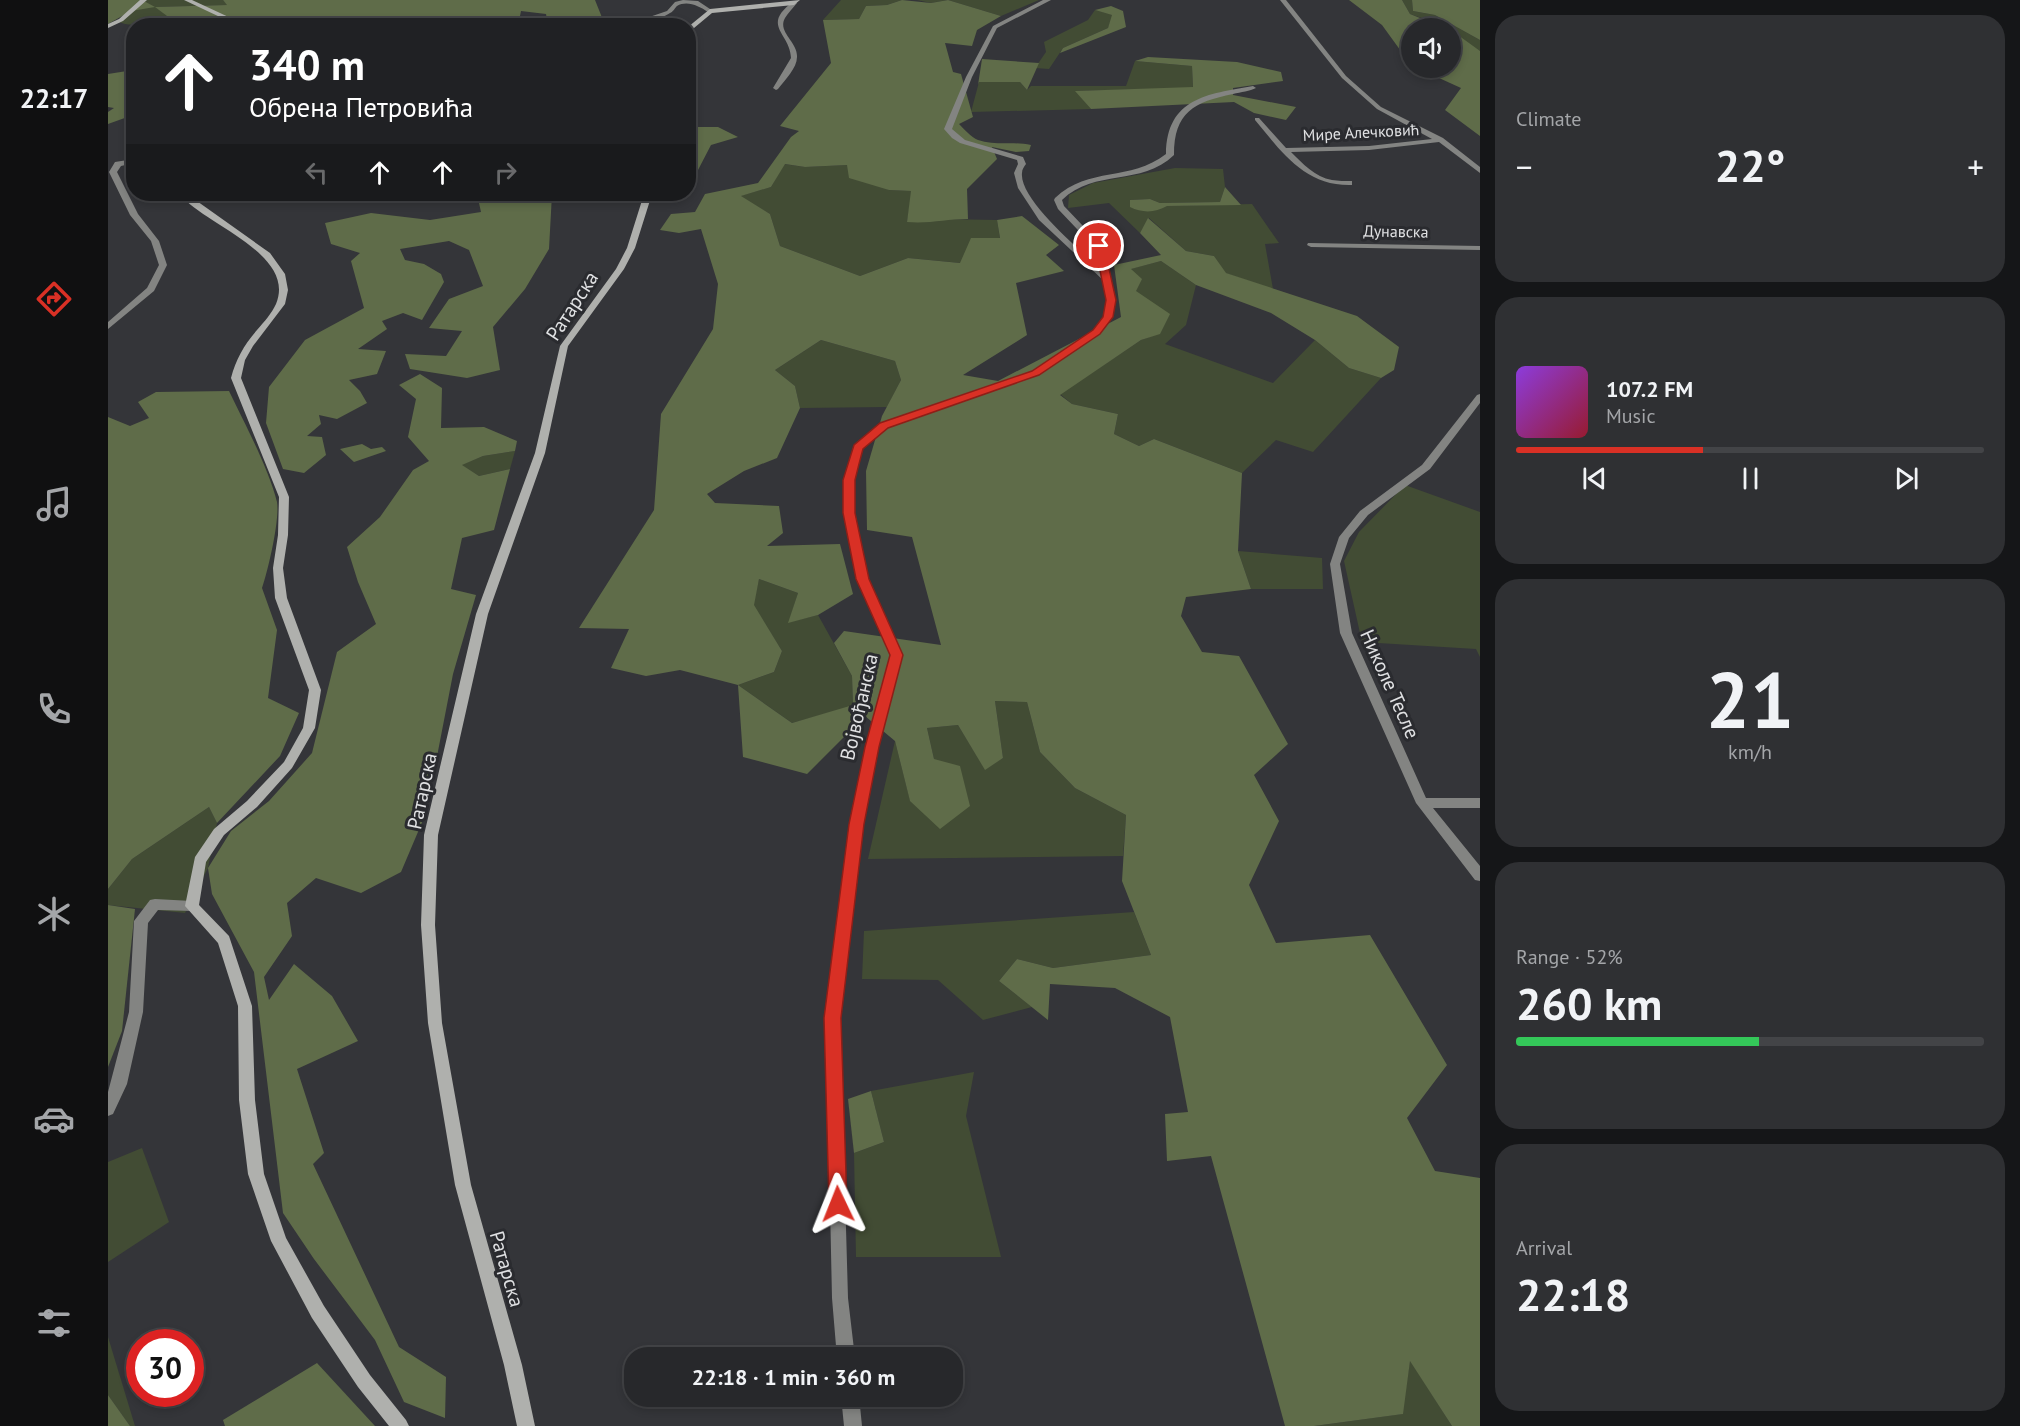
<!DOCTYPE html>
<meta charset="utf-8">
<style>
body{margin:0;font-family:"PT Sans",sans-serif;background:#2f3033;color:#f1f3f6;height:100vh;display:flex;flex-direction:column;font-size:22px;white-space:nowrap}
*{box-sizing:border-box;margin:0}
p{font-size:20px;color:#a4a6a9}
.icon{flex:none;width:33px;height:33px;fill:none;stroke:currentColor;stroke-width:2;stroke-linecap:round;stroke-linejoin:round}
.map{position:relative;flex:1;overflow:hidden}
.details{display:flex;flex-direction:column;gap:15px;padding:15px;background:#151618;width:540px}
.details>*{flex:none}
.top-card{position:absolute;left:18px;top:18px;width:570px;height:183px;border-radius:24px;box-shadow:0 3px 9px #0003,0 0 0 2px #434447;background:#202124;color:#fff;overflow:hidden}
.fabs{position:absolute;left:1293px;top:18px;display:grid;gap:12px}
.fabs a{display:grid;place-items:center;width:60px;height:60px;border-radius:50%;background:#27282b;box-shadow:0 3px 9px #0003,0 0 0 2px #434447;font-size:30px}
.speed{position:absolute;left:18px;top:1329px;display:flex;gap:12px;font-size:30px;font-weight:700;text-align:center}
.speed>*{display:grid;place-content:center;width:78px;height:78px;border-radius:50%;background:#27282b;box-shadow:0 3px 9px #0003,0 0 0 2px #434447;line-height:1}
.speed .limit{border:9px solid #d22;background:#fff;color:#111}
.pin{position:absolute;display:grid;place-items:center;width:51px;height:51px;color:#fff;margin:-26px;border:3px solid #fff;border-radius:50%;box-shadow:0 2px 6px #0007}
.me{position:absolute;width:66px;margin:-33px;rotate:358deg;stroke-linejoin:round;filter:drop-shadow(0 0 4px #0008)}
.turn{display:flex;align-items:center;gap:21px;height:126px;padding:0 24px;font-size:27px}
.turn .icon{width:78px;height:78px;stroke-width:2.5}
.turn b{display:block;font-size:42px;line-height:51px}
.lanes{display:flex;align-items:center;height:57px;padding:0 24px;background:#0003;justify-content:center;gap:30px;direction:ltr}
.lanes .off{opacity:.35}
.big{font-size:45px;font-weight:700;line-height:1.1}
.details .tile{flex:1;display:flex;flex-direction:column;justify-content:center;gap:9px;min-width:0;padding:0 21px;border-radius:24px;background:#2f3033}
.details .dial{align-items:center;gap:0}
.dial b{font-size:78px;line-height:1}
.song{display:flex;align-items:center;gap:18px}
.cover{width:72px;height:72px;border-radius:9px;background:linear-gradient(135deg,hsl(270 70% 55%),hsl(350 70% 35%))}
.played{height:6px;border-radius:3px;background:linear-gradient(90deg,#d93025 40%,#434447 40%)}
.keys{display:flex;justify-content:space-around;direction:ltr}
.heat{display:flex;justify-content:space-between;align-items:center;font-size:33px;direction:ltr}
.charge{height:9px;border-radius:4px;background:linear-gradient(90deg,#34c759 52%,#434447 0)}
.trip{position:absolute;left:516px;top:1347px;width:339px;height:60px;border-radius:24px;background:#27282b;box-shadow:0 3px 9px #0003,0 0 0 2px #434447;font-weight:700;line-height:60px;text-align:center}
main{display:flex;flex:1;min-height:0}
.dock{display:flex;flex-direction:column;width:108px;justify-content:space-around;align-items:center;background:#101011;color:#a4a6a9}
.dock .icon{width:42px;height:42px}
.dock .on{color:#d93025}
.dock b{font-size:27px;color:#f1f3f6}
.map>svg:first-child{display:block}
.green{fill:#424c34}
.forest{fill:#5f6c49;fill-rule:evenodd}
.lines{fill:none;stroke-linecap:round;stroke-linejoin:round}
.street{fill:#838482;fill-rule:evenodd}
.secondary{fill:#afb0ad;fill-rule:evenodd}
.route{fill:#d93025;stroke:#8d1f18;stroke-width:1.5}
.labels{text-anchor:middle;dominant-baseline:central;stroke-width:6;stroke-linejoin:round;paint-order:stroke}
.far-street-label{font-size:16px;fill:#e0e1e3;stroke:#2a2b2f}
.street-label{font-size:20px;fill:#e0e1e3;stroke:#2a2b2f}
</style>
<main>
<nav class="dock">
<b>22:17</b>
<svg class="icon on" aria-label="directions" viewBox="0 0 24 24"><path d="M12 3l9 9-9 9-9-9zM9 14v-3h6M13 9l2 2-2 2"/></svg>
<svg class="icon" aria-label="music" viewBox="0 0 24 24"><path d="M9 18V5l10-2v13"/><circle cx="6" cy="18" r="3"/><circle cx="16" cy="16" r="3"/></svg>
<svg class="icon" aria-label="phone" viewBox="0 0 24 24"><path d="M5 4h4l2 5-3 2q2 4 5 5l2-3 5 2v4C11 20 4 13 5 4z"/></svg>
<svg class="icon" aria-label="climate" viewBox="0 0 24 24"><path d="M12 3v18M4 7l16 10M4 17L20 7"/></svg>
<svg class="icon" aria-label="car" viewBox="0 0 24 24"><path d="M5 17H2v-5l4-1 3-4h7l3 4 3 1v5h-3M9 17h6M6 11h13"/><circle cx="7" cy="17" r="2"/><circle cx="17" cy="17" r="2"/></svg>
<svg class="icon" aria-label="filters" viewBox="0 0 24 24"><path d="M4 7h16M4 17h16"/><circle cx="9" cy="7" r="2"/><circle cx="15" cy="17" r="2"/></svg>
</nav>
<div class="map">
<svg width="1372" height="1426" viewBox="0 0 1372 1426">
<rect width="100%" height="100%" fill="#343539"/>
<g class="green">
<path d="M34,0H115L120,5L48,7L67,22L103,21L106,25L61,26C44,19 25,30 9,21Z"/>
<polygon points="733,0 794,0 779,5 758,6 751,19 715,20"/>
<polygon points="809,0 931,0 893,16 840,0 823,3"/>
<polygon points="1294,0 1304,0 1305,11 1327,15 1372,40 1372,51 1365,49 1342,28 1302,14"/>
<polygon points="987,10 1005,15 1000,28 955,48 941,69 927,68 938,52 936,42 980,20"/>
<polygon points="1027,61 1084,66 1085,88 968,91 983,109 863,112 871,82 912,82 919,90 923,86 1018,86"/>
<polygon points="676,164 697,167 739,165 781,190 804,191 799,222 831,219 889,220 892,239 853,263 800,258 752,276 672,246 662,214 632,196 663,187"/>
<polygon points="1067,168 1115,169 1117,187 1112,202 1052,203 1042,199 1022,200 1059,206 1144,204 1171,243 1157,244 1165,289 1117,273 1106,256 1078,251 1041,218 1032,233 1001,203 960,208 961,195 985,183"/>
<polygon points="1053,261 1088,285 1078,325 1057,344 1165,383 1207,340 1241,368 1273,378 1205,452 1168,440 1134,473 1046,439 1031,446 1006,434 1010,414 964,404 952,394 1033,340 1052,333 1027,291 1022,269"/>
<polygon points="713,340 787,361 793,380 779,407 692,408 687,386 667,370"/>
<polygon points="407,451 402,469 371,476 353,465 375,456"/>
<polygon points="1297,485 1372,512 1372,657 1368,649 1254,642 1236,561 1251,532"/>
<polygon points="1130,551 1214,558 1215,589 1143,589"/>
<polygon points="651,579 690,593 681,622 710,615 744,676 745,706 684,723 630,685 666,672 674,651 645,605"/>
<polygon points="887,701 919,702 932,752 967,788 1018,815 1015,856 760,859 787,741 802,800 826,759 819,728 850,725 877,769 895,758"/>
<polygon points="101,807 109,823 100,868 77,913 0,905 0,889 24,859"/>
<polygon points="1026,912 1043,955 945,968 909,959 891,981 924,1007 875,1020 830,980 754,979 756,931"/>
<polygon points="866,1072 858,1116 893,1257 748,1257 746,1153 776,1142 763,1091"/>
<polygon points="34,1148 61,1222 0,1262 0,1162"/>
<polygon points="0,1337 27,1426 22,1426 0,1395"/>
<polygon points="1302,1360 1344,1426 1206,1426 1294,1414"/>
</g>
<g class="forest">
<polygon points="0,0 34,0 47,7 119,5 115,0 487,0 497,25 440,25 438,14 413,11 410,26 106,26 102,21 67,22 47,7 23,11 0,24"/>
<path d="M794,0L823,3L840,0L893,16L869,30L864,46L837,43L845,72L853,74L865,117L851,124C856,129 863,137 870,140C887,146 906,141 923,145L921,151L908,152L884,147L889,159L859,189L860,219C838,219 821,224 799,222L803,191L781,190L741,178L739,165L697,167L677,164L663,187L633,196L662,214L672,246L752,276L800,258L852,263L863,238H892L889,220L914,216L951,245L938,255L956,271L908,283L919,335L855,375L890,381L1013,317L1006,265L1053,255L1032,233L1040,218L1078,251L1106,256L1118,273L1249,316L1291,347L1286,370L1273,378L1241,368L1207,340L1163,313L1088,285L1053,261L1023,269L1034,279L1028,291L1062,314L1052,334L1033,340L952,395L964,404L1010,414L1006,434L1031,446L1046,439L1134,473L1130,551L1143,589L1078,597L1073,616L1094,652L1131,656L1180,744L1146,775L1171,821L1141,885L1168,943L1262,935L1339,1065L1299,1118L1327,1171L1372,1178V1426H1344L1302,1361L1295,1414L1206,1426H1177L1103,1156L1059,1161L1057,1114L1080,1112L1062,1017L1007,988L942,984L940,1020L891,981L909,959L945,968L1043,955L1014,881L1018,815L967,788L932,752L919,702L887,701L895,758L877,770L850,725L819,728L826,759L852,766L862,806L832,829L802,801L787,741L757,716L699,774L635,757L630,685L572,670L538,676L503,668L521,629L471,628L546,510L553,414L605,329L610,284L593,229L571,233L552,230L563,214L587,212L597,194L650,183L683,137L691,131L672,126L723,63L715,20L751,19L758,6L779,5ZM713,340L787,361L793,380L774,416L758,471L759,530L804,537L833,645L736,631L726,643L744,676L745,705L684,723L630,685L666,672L674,651L646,605L651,579L690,593L680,623L710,615L745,594L732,544L659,546L675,533L671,506L607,503L599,494L636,471L669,458L692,408L687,386L667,370Z"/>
<polygon points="1241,0 1294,0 1302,14 1337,28 1304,28 1303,65 1274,25"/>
<polygon points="1304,0 1372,0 1372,40 1327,15 1305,11"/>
<polygon points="1003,6 1015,11 1018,27 952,53 955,48 1000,28 1004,15 987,10"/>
<polygon points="1343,30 1372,51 1372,136 1337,110 1353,88 1309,68 1342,68"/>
<polygon points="1040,57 1129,62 1173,72 1175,81 1125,88 1125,95 1188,107 1178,120 1146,113 1126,102 983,109 967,91 1085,87 1084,66 1027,61"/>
<polygon points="874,59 931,63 919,90 912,82 871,82 870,85"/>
<polygon points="19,71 25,73 25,115 0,124 0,112 6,108 0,107 0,74"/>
<polygon points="590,127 610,127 630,137 603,145 590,170 581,172 581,135"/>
<path d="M1117,187L1133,205L1059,206C1047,213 1034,213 1022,207V200L1042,199L1052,203L1112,202Z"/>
<polygon points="369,194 444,194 441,249 417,289 385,327 392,370 359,378 302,369 297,354 338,356 354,331 321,328 341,299 375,286 361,250 341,241 292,249 297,260 316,264 333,274 336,282 314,320 295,313 274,321 279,329 250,349 278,351 269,374 241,380 252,391 259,403 229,419 211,415 213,424 199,436 214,437 218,455 196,473 175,469 158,423 161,387 197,340 256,308 243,261 252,253 223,244 217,223 263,213 322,220 373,212"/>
<polygon points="312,374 334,388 333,428 376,427 409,441 407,451 375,456 354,465 371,476 402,469 386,530 354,538 343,589 368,595 345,674 318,813 293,872 253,893 208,878 179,903 184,936 156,977 161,1000 186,964 224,996 250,1041 189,1069 216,1153 205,1164 291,1347 338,1377 337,1418 296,1402 267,1340 206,1259 175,1213 146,972 104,894 100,868 123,831 161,801 204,753 229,652 268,624 250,582 239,547 272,517 305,470 321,461 300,437 308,399 291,385"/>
<path d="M121,391C136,422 161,469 169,502C172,519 160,571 154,588L169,630L160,698L191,713L172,756L109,823L101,807L24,859L0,889V417L22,426L41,418L30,402L48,392Z"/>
<polygon points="254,444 263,449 274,447 278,451 246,462 232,449"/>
<polygon points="0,905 27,909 14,1031 0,1067"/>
<polygon points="763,1091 776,1142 746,1153 740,1099"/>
<polygon points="209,1363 267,1426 117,1426 115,1420"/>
<polygon points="0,1395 22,1426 0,1426"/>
</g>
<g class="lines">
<g class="street">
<path d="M575,0L590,1L605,11L600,12C591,6 579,0 569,6C567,8 565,12 562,13C552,20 528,26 515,26L559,11L567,2Z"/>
<path d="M935,0H943L889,28L864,77L844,129L857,140L915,157L918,164C916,167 914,169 914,173C911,199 973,251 992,268L987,248L950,209L946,200L947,198C981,166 1022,182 1058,154C1059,98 1099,94 1145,86L1148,88C1142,91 1133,92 1125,94C1086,102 1066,112 1066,155C1033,187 987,168 954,200L956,206L995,247L1007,300L1004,317L992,334L930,375L779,427L755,449L746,480V513L760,579L795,655L770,747L754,824L732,1018L740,1298L747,1358H729L724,1298L718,1018L742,824L758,747L783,655L750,579L736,513V480L745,448L773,423L924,371L986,330L996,317L999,300L995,280L931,220L910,188L906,173L910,164L909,160L852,143L844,138L836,129L858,77L885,26Z"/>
<path d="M1172,0H1178L1238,76L1273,107L1335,138L1372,167V173L1331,142L1261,150L1183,152C1194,163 1207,177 1224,180C1230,181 1237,181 1244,181V185H1241C1196,185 1173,151 1147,120V118H1151L1178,148L1261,146L1324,139L1269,109L1234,78Z"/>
<path d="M686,1L689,3C685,8 680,13 677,18C669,32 690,42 689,57C689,68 677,80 670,89L668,90L665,88L683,58C682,32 652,26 686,1Z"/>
<polygon points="433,21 440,26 412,26"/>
<polygon points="26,159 26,163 13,166 9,172 30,214 51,241 59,265 46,291 0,329 0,322 39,288 51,265 43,241 22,215 1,172 7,162"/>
<polygon points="1200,243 1372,246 1372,250 1203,247 1199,245"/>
<polygon points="1372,394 1372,403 1322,469 1260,515 1241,538 1232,564 1244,633 1318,798 1372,798 1372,808 1325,808 1372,866 1372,881 1367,880 1308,803 1232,633 1222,564 1231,537 1252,511 1314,465 1369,395"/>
<polygon points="47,899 84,901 89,902 91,906 89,910 84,911 50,910 40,923 35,1012 19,1084 5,1114 0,1116 0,1092 21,1012 26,921 42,900"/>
<polygon points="733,1396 751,1396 754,1426 736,1426"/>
</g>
<g class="secondary">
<polygon points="32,0 39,0 15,21 0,28 0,24 11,19"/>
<polygon points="76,0 84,0 140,26 131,26"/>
<polygon points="692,0 686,5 604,13 580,33 580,27 602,9"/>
<path d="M580,63C591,74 591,97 580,107Z"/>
<path d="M72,194H79L162,253L177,274L180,290L177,304L145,346L137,360L133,378L181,497L180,535L175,568L179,598L213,690L207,728L184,768L149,807L116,835L98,862L91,905L121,936L144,1006L147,1100L156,1174L178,1238L216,1306L262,1375L298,1420L301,1426H281L250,1387L204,1318L163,1241L140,1174L131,1100L130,1006L110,943L77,906L87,857L106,829L139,801L176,762L195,728L201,690L167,598L165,568L170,535L171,497L123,378C128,359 136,345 149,330C156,322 164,313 168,304C189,253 94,224 72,194Z"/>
<polygon points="536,194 544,194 527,248 516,269 460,346 437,453 380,614 330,835 327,925 334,1023 363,1185 414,1365 427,1426 409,1426 396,1365 347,1185 320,1023 313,925 316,835 368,614 427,453 452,346 508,269 519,248"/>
</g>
</g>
<polygon class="route" points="991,244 996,246 1008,300 1005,317 992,334 931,375 780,428 755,449 751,464 747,480 747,513 761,579 795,655 771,747 756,824 733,1018 739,1204 736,1210 730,1213 723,1210 721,1204 716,1018 741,824 757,747 782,655 748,579 735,513 735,480 740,464 746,445 772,423 924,371 985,330 995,317 998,300 987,246"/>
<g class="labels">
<g class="far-street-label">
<text transform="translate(1253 132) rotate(-3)">Мире Алечковић</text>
<text transform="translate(1288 231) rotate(1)">Дунавска</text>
</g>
<g class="street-label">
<text transform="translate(464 306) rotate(-57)">Ратарска</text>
<text transform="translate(1282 684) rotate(66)">Николе Тесле</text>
<text transform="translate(751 707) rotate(-77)">Војвођанска</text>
<text transform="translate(314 791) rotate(-78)">Ратарска</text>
<text transform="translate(399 1269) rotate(74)">Ратарска</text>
</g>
</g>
</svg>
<div class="fabs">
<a><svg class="icon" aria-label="sound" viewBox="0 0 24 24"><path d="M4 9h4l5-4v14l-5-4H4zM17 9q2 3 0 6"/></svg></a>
</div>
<div class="speed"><div class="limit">30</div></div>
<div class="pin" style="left:991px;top:246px;background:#d93025"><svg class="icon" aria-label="arrive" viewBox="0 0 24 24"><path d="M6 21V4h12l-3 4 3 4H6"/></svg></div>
<svg class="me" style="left:730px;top:1204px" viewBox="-20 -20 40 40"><path d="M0-17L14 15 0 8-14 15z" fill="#d93025" stroke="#fff" stroke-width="4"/></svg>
<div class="trip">22:18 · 1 min · 360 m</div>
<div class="top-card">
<div class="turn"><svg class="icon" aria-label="ahead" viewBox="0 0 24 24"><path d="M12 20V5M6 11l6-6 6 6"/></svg><div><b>340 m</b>Обрена Петровића</div></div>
<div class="lanes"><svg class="icon off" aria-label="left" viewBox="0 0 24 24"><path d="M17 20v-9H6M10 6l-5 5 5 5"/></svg><svg class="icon" aria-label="ahead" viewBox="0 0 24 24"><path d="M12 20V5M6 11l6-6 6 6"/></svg><svg class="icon" aria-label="ahead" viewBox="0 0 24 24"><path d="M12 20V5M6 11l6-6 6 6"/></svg><svg class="icon off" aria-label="right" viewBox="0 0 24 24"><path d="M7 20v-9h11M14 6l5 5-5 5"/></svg></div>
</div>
</div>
<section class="details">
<div class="tile"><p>Climate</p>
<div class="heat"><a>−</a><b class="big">22°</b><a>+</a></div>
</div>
<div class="tile">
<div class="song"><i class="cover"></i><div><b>107.2 FM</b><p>Music</p></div></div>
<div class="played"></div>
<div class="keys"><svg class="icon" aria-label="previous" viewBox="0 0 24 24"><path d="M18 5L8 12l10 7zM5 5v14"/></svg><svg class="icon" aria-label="pause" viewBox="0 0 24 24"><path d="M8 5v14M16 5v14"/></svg><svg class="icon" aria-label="next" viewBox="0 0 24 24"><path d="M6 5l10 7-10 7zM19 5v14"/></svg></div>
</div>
<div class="tile dial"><b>21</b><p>km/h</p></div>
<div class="tile"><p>Range · 52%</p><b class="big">260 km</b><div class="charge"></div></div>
<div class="tile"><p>Arrival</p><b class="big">22:18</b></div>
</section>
</main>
